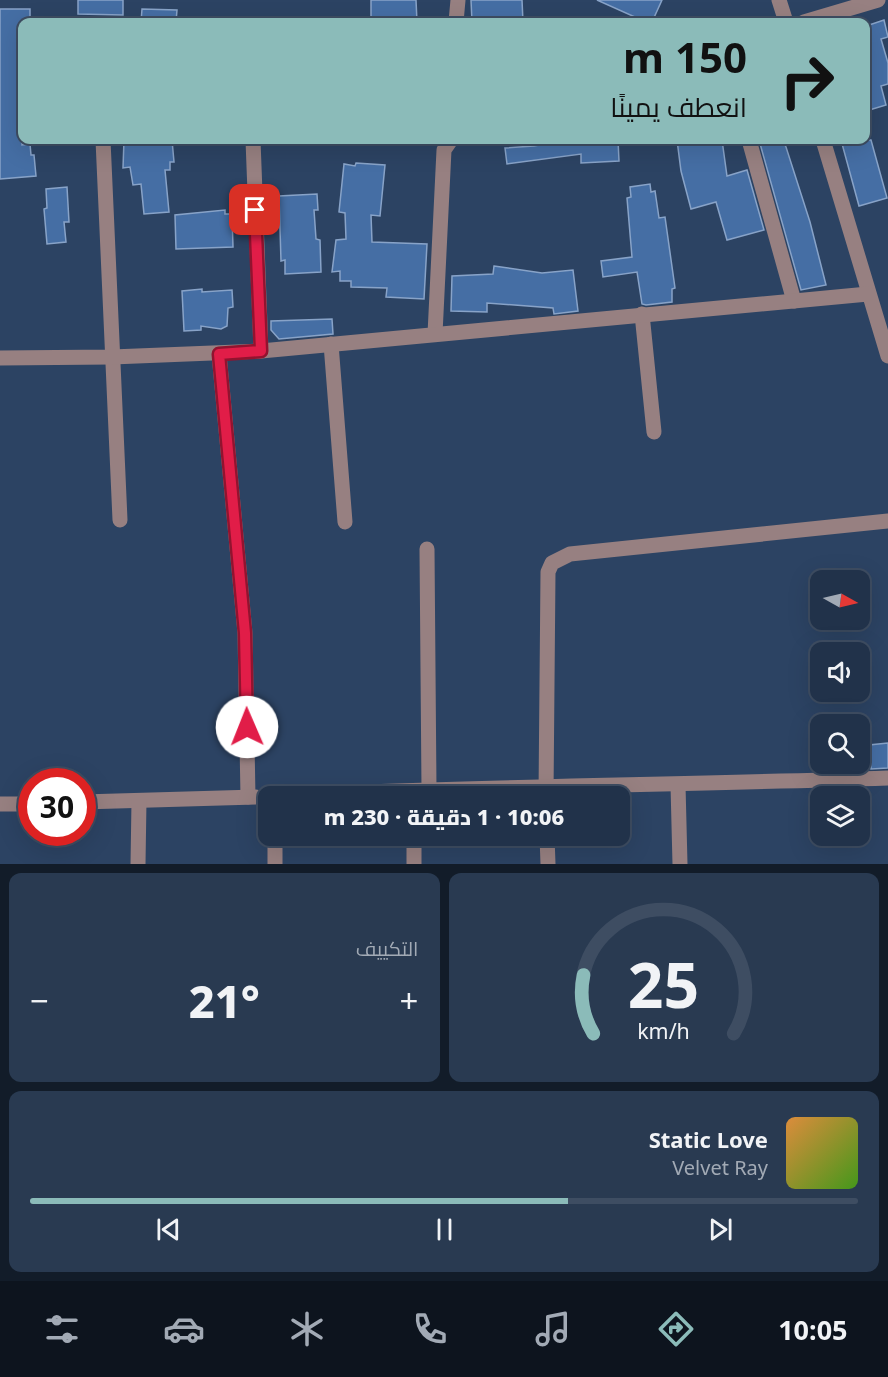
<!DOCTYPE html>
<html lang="ar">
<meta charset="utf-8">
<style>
body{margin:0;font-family:"Noto Sans",Cairo,sans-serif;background:#293a51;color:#f1f3f6;direction:rtl;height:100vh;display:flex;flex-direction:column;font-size:22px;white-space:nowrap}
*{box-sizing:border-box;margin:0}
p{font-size:20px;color:#a2aab5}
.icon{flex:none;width:33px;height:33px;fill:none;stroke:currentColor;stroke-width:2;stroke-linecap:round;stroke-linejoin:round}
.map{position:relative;height:864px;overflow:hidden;direction:ltr}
.side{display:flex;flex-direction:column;gap:9px;padding:9px;background:#121c29;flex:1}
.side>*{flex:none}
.top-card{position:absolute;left:18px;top:18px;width:852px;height:126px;border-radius:12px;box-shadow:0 6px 24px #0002,0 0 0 2px #3e4d62;direction:rtl;background:#8bbbb9;color:#111;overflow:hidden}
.needle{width:39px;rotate:98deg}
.fabs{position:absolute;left:810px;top:570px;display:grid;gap:12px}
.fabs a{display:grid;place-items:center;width:60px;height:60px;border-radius:12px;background:#21324a;box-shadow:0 6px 24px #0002,0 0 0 2px #3e4d62;font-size:30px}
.speed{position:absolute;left:18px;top:768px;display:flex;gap:12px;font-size:30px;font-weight:700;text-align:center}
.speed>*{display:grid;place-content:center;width:78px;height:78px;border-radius:50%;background:#21324a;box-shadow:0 6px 24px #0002,0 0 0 2px #3e4d62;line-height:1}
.speed .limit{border:9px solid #d22;background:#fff;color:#111}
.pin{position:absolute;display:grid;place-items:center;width:51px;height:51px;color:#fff;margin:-26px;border-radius:12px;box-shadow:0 3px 9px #0006}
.me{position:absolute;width:66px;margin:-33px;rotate:359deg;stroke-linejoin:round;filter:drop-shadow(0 0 4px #0008)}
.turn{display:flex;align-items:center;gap:21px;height:126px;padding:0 24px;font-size:27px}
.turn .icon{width:78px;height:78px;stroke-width:2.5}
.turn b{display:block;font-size:42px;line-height:51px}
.big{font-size:45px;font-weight:800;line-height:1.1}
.side .tile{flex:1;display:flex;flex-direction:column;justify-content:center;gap:9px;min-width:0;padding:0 21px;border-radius:12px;background:#293a51}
.side .dial{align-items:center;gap:0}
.dial svg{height:156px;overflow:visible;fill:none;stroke:#3e4d62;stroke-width:7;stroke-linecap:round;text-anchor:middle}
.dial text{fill:#f1f3f6;stroke:none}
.song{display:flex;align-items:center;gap:18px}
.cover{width:72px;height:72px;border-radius:9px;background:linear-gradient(135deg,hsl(30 70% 55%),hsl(100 70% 35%))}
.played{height:6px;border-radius:3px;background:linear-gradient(90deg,#8bbbb9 65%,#3e4d62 65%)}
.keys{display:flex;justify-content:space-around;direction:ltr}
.heat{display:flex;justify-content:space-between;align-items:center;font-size:33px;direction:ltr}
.side .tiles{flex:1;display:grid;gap:9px;grid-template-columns:1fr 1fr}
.tile:last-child{grid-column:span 2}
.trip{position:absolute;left:258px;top:786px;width:372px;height:60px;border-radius:12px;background:#21324a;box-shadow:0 6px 24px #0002,0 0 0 2px #3e4d62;font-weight:800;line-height:60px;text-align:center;direction:rtl}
.menu{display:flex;height:96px;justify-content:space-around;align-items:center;background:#0d141e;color:#a2aab5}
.menu .icon{width:42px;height:42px}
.menu .on{color:#8bbbb9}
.menu b{font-size:27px;color:#f1f3f6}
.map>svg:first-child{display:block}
.building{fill:#456ea4;stroke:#88a3c8;stroke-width:1.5}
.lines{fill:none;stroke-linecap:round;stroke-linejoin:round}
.minor{stroke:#978081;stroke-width:15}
.route-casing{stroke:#92132f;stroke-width:15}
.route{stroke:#e11d48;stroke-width:10}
</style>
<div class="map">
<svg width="888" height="864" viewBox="0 0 888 864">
<rect width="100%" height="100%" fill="#2c4363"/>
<g class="building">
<polygon points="78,0 123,0 123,15 78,14"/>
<polygon points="371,0 416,0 417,22 371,22"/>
<polygon points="471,0 522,0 523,22 472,22"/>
<polygon points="597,0 662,0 652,22 646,22"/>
<polygon points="0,9 30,9 30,22 22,22 22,145 30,144 31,155 34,155 36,176 0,179"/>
<polygon points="142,9 177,10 176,22 141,22"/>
<polygon points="884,20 888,37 881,39 888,63 888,84 881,86 886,105 866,111 866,26"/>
<polygon points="124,140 172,140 174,162 170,162 170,170 165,170 169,212 144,214 141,184 133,185 130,167 123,168"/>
<polygon points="565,140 618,140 619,161 581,163 581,154 507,164 505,148 534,146"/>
<polygon points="677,140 722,140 727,176 747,170 764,230 727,240 716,202 691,209 681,171"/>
<polygon points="759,140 782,140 786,147 810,222 826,285 801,290"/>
<polygon points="841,140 871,140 887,198 859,206"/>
<polygon points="356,163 385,165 380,216 371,215 372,242 427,244 424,299 386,297 387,288 351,287 351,281 340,281 340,271 332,272 336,240 346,239 345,213 339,212 344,164 355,166"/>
<polygon points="650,184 651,192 655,191 659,218 665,217 675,288 672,289 672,302 646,305 642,304 637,272 603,277 601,261 632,257 627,198 631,197 630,187"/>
<polygon points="67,187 69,222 64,222 66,242 47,244 44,209 47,208 46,189"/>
<polygon points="317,194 318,210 314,210 316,239 320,240 321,272 285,274 285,260 281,261 279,196"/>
<polygon points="225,210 225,214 232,214 233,247 176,249 175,215"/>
<polygon points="494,266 542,273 573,270 578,311 554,314 553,308 487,303 487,312 451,311 452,276 493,274"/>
<polygon points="202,289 202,292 232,290 233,307 228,308 227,326 221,329 201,326 201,330 184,331 182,291"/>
<polygon points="332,319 333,334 279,339 271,330 271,321"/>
<polygon points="888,743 888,768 871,769 869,745"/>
</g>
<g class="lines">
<g class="minor">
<polyline points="779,0 786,22"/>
<polyline points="456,22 458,0"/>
<polyline points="804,22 878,0"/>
<polyline points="103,140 120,520"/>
<polyline points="253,140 261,351"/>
<polyline points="749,140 794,301"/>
<polyline points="823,140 888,356"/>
<polyline points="642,314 654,432"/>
<polyline points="435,334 444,150 451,140"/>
<polyline points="331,344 345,522"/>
<polyline points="219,354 245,633 248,797"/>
<polyline points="0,358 112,357 261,351 868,294"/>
<polyline points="427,549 429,789"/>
<polyline points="678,785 680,864"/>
<polyline points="546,795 548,572 552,563 570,554 888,521"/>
<path d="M269,796C475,786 682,785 888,778"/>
<polyline points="82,802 256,797"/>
<polyline points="0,804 32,804"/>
<polyline points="275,836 275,864"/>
<polyline points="414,836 414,864"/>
<polyline points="547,836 548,864"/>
<polyline points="138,864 139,801"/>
</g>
</g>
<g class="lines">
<defs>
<polyline id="route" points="247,727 245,633 219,354 261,351 255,210"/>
</defs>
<use href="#route" class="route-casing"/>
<use href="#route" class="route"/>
</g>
</svg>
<div class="fabs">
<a><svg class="needle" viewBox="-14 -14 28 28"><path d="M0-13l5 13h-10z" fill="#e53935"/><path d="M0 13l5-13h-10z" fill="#a2aab5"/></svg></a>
<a><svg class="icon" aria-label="sound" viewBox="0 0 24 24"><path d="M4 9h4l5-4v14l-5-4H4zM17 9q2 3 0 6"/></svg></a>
<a><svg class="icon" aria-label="search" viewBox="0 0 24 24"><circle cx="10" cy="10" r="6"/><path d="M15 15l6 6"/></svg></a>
<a><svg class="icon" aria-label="layers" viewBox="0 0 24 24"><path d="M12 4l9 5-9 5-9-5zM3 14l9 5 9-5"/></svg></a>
</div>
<div class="speed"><div class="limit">30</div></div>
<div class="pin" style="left:255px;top:210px;background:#d93025"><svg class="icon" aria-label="arrive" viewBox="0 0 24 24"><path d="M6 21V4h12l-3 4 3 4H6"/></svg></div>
<svg class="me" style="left:247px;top:727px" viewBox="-20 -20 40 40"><circle r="19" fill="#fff"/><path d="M0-13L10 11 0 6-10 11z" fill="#e11d48"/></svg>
<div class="trip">10:06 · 1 دقيقة · 230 m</div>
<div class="top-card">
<div class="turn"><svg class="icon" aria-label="right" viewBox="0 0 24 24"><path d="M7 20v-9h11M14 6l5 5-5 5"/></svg><div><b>150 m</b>انعطف يمينًا</div></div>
</div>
</div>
<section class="side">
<div class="tiles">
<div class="tile dial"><svg viewBox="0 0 100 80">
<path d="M14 69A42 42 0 1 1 86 69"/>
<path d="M14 69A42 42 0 0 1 9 39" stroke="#8bbbb9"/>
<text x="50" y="56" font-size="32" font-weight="700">25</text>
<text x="50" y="72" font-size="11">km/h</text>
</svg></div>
<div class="tile"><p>التكييف</p>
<div class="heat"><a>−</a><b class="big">21°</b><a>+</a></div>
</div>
<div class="tile">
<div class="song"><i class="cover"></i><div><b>Static Love</b><p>Velvet Ray</p></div></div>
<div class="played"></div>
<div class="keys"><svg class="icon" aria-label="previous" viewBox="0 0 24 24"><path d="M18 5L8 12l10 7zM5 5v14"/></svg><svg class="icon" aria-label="pause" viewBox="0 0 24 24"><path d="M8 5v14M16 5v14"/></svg><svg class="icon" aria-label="next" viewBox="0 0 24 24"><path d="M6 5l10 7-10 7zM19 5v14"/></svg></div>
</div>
</div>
</section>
<nav class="menu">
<b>10:05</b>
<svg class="icon on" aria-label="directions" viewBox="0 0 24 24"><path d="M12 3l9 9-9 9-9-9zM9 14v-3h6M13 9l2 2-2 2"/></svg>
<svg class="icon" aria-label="music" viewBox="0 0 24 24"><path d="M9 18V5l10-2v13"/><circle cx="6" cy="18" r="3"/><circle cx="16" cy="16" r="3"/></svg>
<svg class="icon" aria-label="phone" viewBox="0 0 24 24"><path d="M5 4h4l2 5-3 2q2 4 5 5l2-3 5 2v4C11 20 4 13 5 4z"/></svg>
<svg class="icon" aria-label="climate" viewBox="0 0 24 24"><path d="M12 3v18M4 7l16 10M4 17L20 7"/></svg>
<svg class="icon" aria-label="car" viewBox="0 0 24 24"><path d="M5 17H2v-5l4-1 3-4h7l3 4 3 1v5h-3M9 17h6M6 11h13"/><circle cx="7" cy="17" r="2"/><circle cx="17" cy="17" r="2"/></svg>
<svg class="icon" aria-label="filters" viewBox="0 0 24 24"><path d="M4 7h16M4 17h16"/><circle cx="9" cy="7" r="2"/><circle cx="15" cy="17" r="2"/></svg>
</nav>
